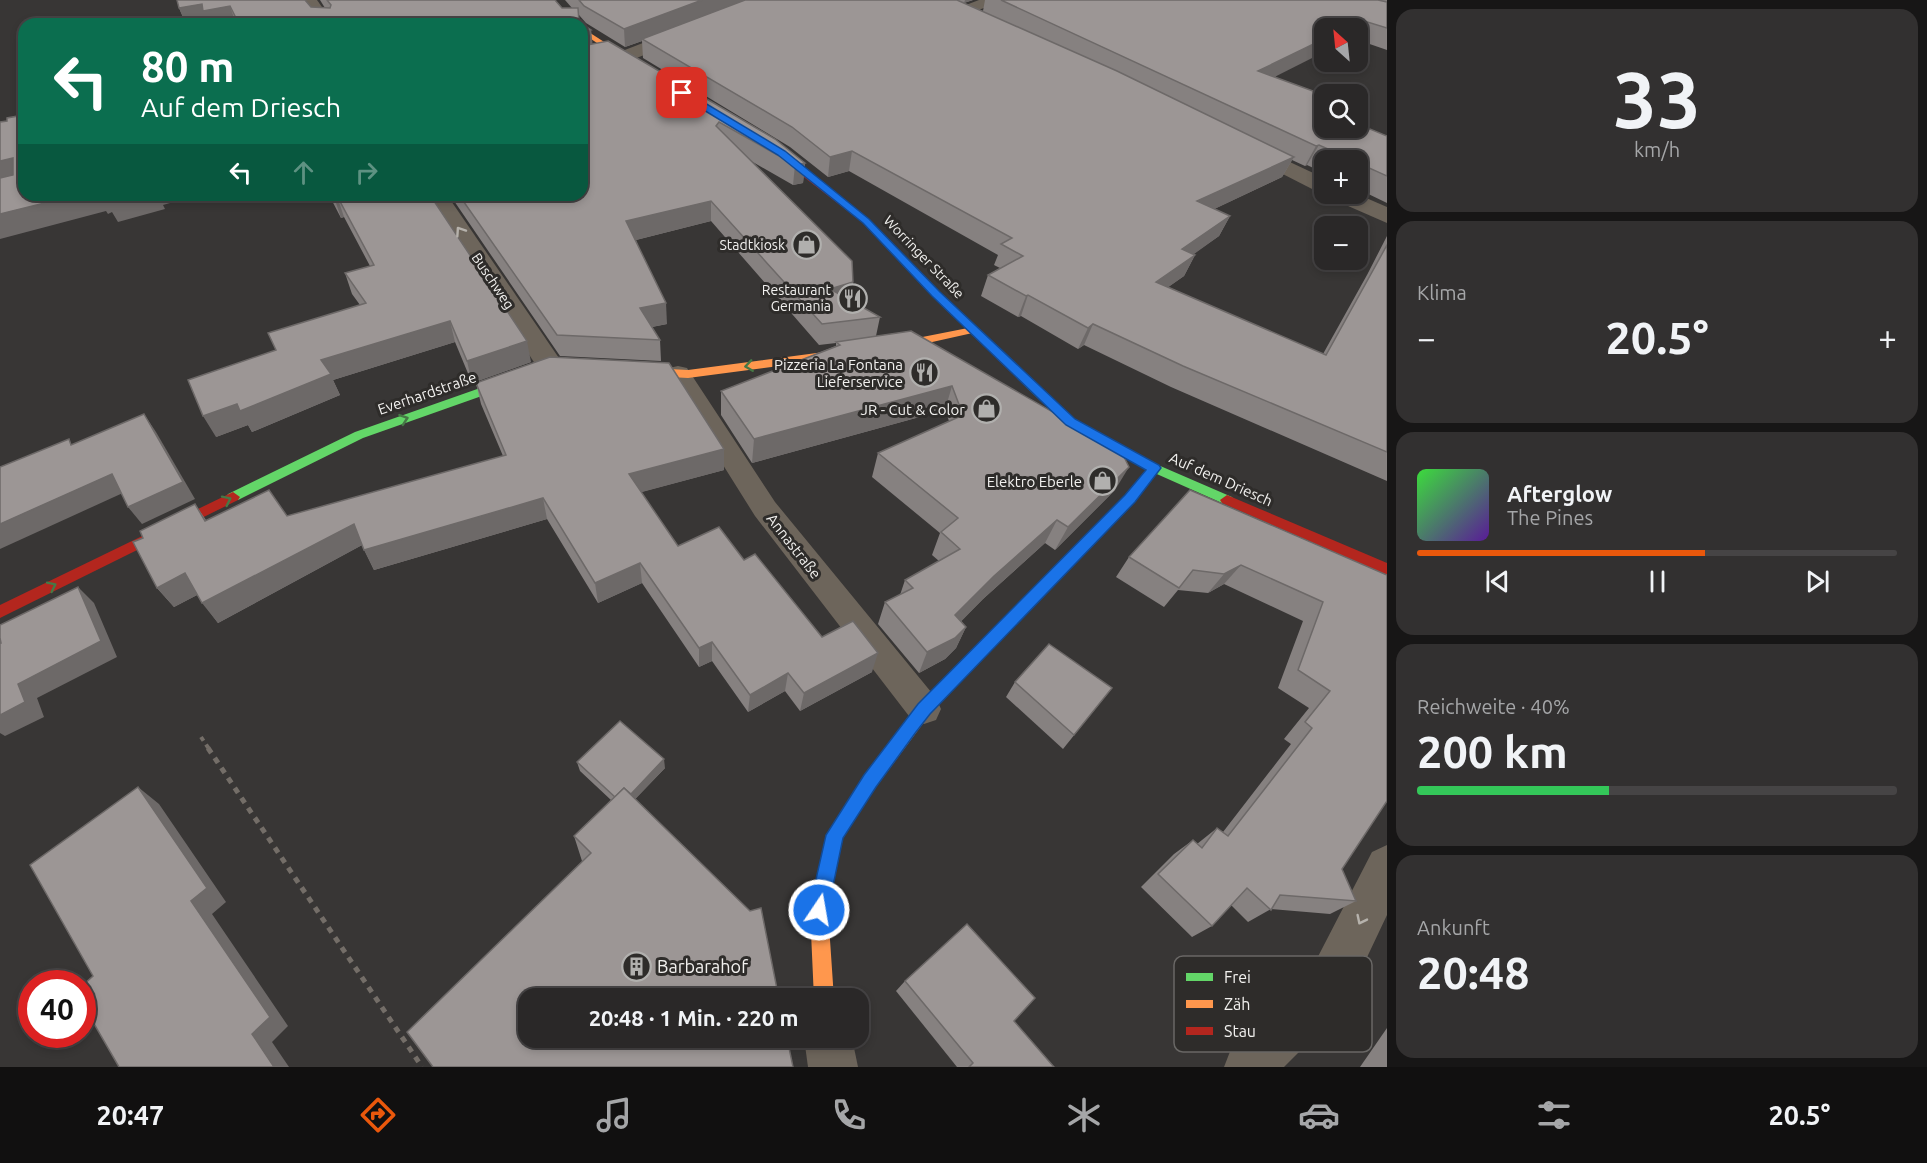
<!DOCTYPE html>
<html lang="de">
<meta charset="utf-8">
<style>
body{margin:0;font-family:Ubuntu,sans-serif;background:#323030;color:#f1f3f6;height:100vh;display:flex;flex-direction:column;font-size:22px;white-space:nowrap}
*{box-sizing:border-box;margin:0}
p{font-size:20px;color:#a5a6a8}
.icon{flex:none;width:33px;height:33px;fill:none;stroke:currentColor;stroke-width:2;stroke-linecap:round;stroke-linejoin:round}
.map{position:relative;flex:1;overflow:hidden}
.sheet{display:flex;flex-direction:column;gap:9px;padding:9px;background:#171616;width:540px}
.sheet>*{flex:none}
.guide{position:absolute;left:18px;top:18px;width:570px;height:183px;border-radius:18px;box-shadow:0 3px 9px #0003,0 0 0 2px #464445;background:#0b6e4f;color:#fff;overflow:hidden}
.needle{width:39px;rotate:333deg}
.fabs{position:absolute;left:1314px;top:18px;display:grid;gap:12px}
.fabs a{display:grid;place-items:center;width:54px;height:54px;border-radius:12px;background:#2a2828;box-shadow:0 3px 9px #0003,0 0 0 2px #464445;font-size:30px}
.speed{position:absolute;left:18px;top:970px;display:flex;gap:12px;font-size:30px;font-weight:700;text-align:center}
.speed>*{display:grid;place-content:center;width:78px;height:78px;border-radius:50%;background:#2a2828;box-shadow:0 3px 9px #0003,0 0 0 2px #464445;line-height:1}
.speed .limit{border:9px solid #d22;background:#fff;color:#111}
.pin{position:absolute;display:grid;place-items:center;width:51px;height:51px;color:#fff;margin:-26px;border-radius:12px;box-shadow:0 3px 9px #0006}
.me{position:absolute;width:66px;margin:-33px;rotate:12deg;stroke-linejoin:round;filter:drop-shadow(0 0 4px #0008)}
.turn{display:flex;align-items:center;gap:21px;height:126px;padding:0 24px;font-size:27px}
.turn .icon{width:78px;height:78px;stroke-width:2.5}
.turn b{display:block;font-size:42px;line-height:51px}
.lanes{display:flex;align-items:center;height:57px;padding:0 24px;background:#0003;justify-content:center;gap:30px;direction:ltr}
.lanes .off{opacity:.35}
.big{font-size:45px;font-weight:700;line-height:1.1}
.sheet .card{flex:1;display:flex;flex-direction:column;justify-content:center;gap:9px;min-width:0;padding:0 21px;border-radius:18px;background:#323030}
.sheet .dial{align-items:center;gap:0}
.dial b{font-size:78px;line-height:1}
.song{display:flex;align-items:center;gap:18px}
.cover{width:72px;height:72px;border-radius:9px;background:linear-gradient(135deg,hsl(120 70% 55%),hsl(270 70% 35%))}
.played{height:6px;border-radius:3px;background:linear-gradient(90deg,#ea580c 60%,#464445 60%)}
.keys{display:flex;justify-content:space-around;direction:ltr}
.heat{display:flex;justify-content:space-between;align-items:center;font-size:33px;direction:ltr}
.charge{height:9px;border-radius:4px;background:linear-gradient(90deg,#34c759 40%,#464445 0)}
.trip{position:absolute;left:518px;top:988px;width:351px;height:60px;border-radius:18px;background:#2a2828;box-shadow:0 3px 9px #0003,0 0 0 2px #464445;font-weight:700;line-height:60px;text-align:center}
.tab-bar{display:flex;height:96px;justify-content:space-around;align-items:center;background:#111010;color:#a5a6a8}
.tab-bar .icon{width:42px;height:42px}
.tab-bar .selected{color:#ea580c}
.tab-bar b{font-size:27px;color:#f1f3f6}
main{display:flex;flex:1;min-height:0}
.map>svg:first-child{display:block}
.lines{fill:none;stroke-linecap:round;stroke-linejoin:round}
.path-far1{stroke:#746e68;stroke-width:4;stroke-dasharray:4.5 4.5;stroke-linecap:butt}
.path{stroke:#746e68;stroke-width:5;stroke-dasharray:6 6;stroke-linecap:butt}
.lane{fill:#6d655b;fill-rule:evenodd}
.street{fill:#6d655b;fill-rule:evenodd}
.fast{fill:#63d668;fill-rule:evenodd}
.slow{fill:#ff974d;fill-rule:evenodd}
.jam{fill:#b3261e;fill-rule:evenodd}
.wall{fill:#868180}
.shaded-wall{fill:#6d6968}
.building{fill:#9c9695;stroke:#6d6968;stroke-width:1.5}
.oneway{stroke:#b6b2ac}
.oneway2{stroke:#467846}
.route{fill:#1a73e8;stroke:#114b97;stroke-width:1.5}
.labels{text-anchor:middle;dominant-baseline:central;stroke-width:6;stroke-linejoin:round;paint-order:stroke}
.far-poi-label{font-size:14px;fill:#f2f1ef;stroke:#2e2c2a;text-anchor:end}
.far-street-label{font-size:14px;fill:#f2f1ef;stroke:#2e2c2a}
.poi-label{font-size:15px;fill:#f2f1ef;stroke:#2e2c2a;text-anchor:end}
.street-label{font-size:15px;fill:#f2f1ef;stroke:#2e2c2a}
.near-poi-label{font-size:18px;fill:#f2f1ef;stroke:#2e2c2a;text-anchor:start}
.key{fill:#2e2c2a;stroke:#696765;stroke-width:1.5}
.key-label{font-size:16px;fill:#f2f1ef}
</style>
<main>
<div class="map">
<svg width="1387" height="1067" viewBox="0 0 1387 1067">
<rect width="100%" height="100%" fill="#383635"/>
<g class="lines">
<polyline class="path-far1" points="201,737 209,749"/>
<polyline class="path" points="208,748 422,1067"/>
<g class="lane">
<polygon points="979,0 999,0 997,3 968,14 958,14 956,11 958,8"/>
<polygon points="678,366 687,368 775,502 936,698 941,709 936,720 924,724 912,720 755,516 666,374 669,368"/>
</g>
<g class="street">
<polygon points="301,0 317,0 334,24 318,24"/>
<polygon points="754,0 777,0 775,3 629,61 617,61 614,57 617,53"/>
<polygon points="1247,142 1324,178 1324,192 1316,191 1240,152 1237,148 1240,144"/>
<polygon points="1329,194 1357,194 1387,207 1387,223 1332,199"/>
<polygon points="425,195 447,195 561,361 565,367 561,373 551,376 541,373"/>
<polygon points="1387,845 1387,915 1343,1008 1284,1067 1224,1067 1231,1049 1309,974 1372,852"/>
<polygon points="804,1038 852,1038 858,1067 808,1067"/>
</g>
<g class="fast">
<polygon points="520,374 526,378 524,381 363,438 238,500 228,500 226,497 228,494 355,432"/>
<polygon points="1030,380 1034,381 1074,419 1158,465 1232,497 1234,500 1232,503 1222,503 1150,471 1066,425 1026,387 1024,384"/>
</g>
<g class="slow">
<polygon points="582,28 584,29 643,67 636,69 582,33"/>
<polygon points="973,327 977,328 977,332 892,351 688,378 633,375 627,371 633,367 688,370 892,343"/>
<polygon points="951,675 956,677 959,682 956,687 930,714 876,787 843,838 828,910 834,999 814,999 810,910 826,835 864,775 918,704 946,677"/>
</g>
<g class="jam">
<polygon points="765,143 771,143 869,219 940,292 1034,381 1036,384 1034,387 1026,387 932,296 863,223 765,147"/>
<polygon points="1154,463 1160,468 1135,501 956,687 951,689 946,687 943,682 946,677 1125,495 1150,465"/>
<polygon points="233,492 240,497 238,500 0,618 0,605"/>
<polygon points="1227,495 1387,563 1387,575 1222,503 1220,500"/>
</g>
</g>
<g class="wall">
<polygon points="320,0 555,0 562,8 572,8 565,0 973,0 964,3 983,11 985,0 1387,0 1387,50 1358,40 1358,28 1324,28 1275,77 1324,128 1387,136 1387,203 1358,189 1358,160 1324,160 1324,173 1307,165 1305,166 1292,160 1282,177 1214,209 1230,216 1219,236 1193,254 1195,255 1184,276 1168,287 1323,354 1367,275 1387,236 1387,481 1171,387 1084,345 1078,349 1021,316 1018,317 981,296 988,275 1000,268 994,265 998,255 849,171 828,177 790,147 643,58 642,41 625,47 586,23 579,15 579,22 591,30 592,44 805,163 803,183 793,185 751,161 853,282 850,300 880,317 876,336 1115,490 1055,550 1045,543 983,599 961,621 966,627 956,648 945,659 919,673 878,624 885,602 900,595 905,580 939,561 932,555 940,533 872,477 878,453 949,421 945,410 752,463 721,415 721,391 836,346 836,343 819,345 711,221 636,240 667,324 652,327 660,340 661,361 560,356 450,195 582,195 582,24 209,24 208,22 198,24 186,24 179,8 325,8"/>
<polygon points="329,195 430,195 531,362 472,383 455,342 333,380 340,395 252,432 248,425 216,437 276,350 360,305 352,294 345,273 370,266 344,217 341,218"/>
<polygon points="476,383 724,449 724,470 641,492 678,546 744,560 822,637 872,672 800,711 785,691 748,712 712,661 699,667 642,583 598,603 547,519 374,570 362,545 218,623 197,595 174,607 157,588 143,538 195,504 206,520 287,516 503,456 481,404"/>
<polygon points="1129,557 1387,575 1342,869 1356,901 1330,914 1271,909 1248,922 1231,905 1212,926 1192,937 1141,887 1174,854 1193,840 1197,844 1217,828 1223,832 1291,744 1284,739 1309,708 1278,688 1303,621 1224,584 1208,593 1178,590 1164,607 1116,577"/>
<polygon points="1015,682 1112,688 1063,749 1006,697"/>
<polygon points="577,762 665,768 635,799 779,999 582,861 574,836 611,800 580,771"/>
<polygon points="905,981 1014,1021 1054,1067 957,1067 896,991"/>
<polygon points="1387,1028 1387,1067 1360,1067"/>
</g>
<g class="shaded-wall">
<polygon points="702,0 748,0 642,39 642,41 625,47 624,29"/>
<polygon points="965,0 973,0 964,3"/>
<polygon points="202,4 230,6 236,24 209,24 208,22 198,24 186,24 179,8"/>
<polygon points="1361,20 1357,28 1345,28"/>
<polygon points="591,30 593,48 582,51 582,32"/>
<polygon points="1324,39 1324,52 1249,90 1258,71"/>
<polygon points="1319,145 1307,165 1305,166 1316,146"/>
<polygon points="852,151 849,171 828,177 830,157"/>
<polygon points="1294,157 1282,177 1187,222 1197,201"/>
<polygon points="13,158 24,176 0,183 0,161"/>
<polygon points="805,163 803,183 793,185 795,165"/>
<polygon points="77,195 198,195 163,205 165,209 118,222 112,212 108,214 106,211 0,239 0,214"/>
<polygon points="337,196 344,217 341,218 334,197"/>
<polygon points="711,201 711,221 628,242 626,221"/>
<polygon points="1230,216 1219,236 1172,270 1182,249"/>
<polygon points="1195,255 1184,276 1146,303 1156,282"/>
<polygon points="853,282 849,303 830,289"/>
<polygon points="1028,295 1021,316 1018,317 1026,296"/>
<polygon points="666,303 667,324 641,329 640,308"/>
<polygon points="450,321 455,342 333,380 340,395 252,432 248,425 216,437 203,416 321,360"/>
<polygon points="1093,324 1084,345 1078,349 1088,328"/>
<polygon points="527,341 531,362 472,383 467,361"/>
<polygon points="952,386 945,410 752,463 754,439"/>
<polygon points="144,414 156,432 195,499 142,524 128,507"/>
<polygon points="724,449 724,470 631,495 629,474"/>
<polygon points="1129,467 1115,490 1055,550 1068,527"/>
<polygon points="112,474 125,492 0,549 0,524"/>
<polygon points="543,498 547,519 374,570 364,550"/>
<polygon points="1057,520 1045,543 983,599 946,637 955,615 994,576"/>
<polygon points="354,524 364,544 218,623 202,603"/>
<polygon points="640,563 642,583 598,603 595,583"/>
<polygon points="1241,565 1224,584 1208,593 1224,574"/>
<polygon points="185,573 201,593 174,607 157,588"/>
<polygon points="78,587 94,603 117,657 37,698 44,717 5,736 0,733 0,715"/>
<polygon points="966,627 956,648 945,659 919,673 927,652"/>
<polygon points="712,642 712,661 699,667 699,648"/>
<polygon points="878,653 872,672 800,711 804,693"/>
<polygon points="788,673 785,691 748,712 750,695"/>
<polygon points="664,759 665,768 623,812 622,803"/>
<polygon points="138,787 159,804 226,902 212,914 288,1026 272,1042 289,1067 274,1067 252,1034 191,901"/>
</g>
<g class="building">
<polygon points="177,0 305,0 311,7 330,8 331,5 327,0 555,0 562,8 578,8 579,22 591,30 582,32 582,24 239,24 230,6 203,11 202,4 179,8"/>
<polygon points="579,0 702,0 624,29 584,6"/>
<polygon points="745,0 957,0 1117,71 1294,157 1197,201 1230,216 1182,249 1195,255 1156,282 1326,355 1387,245 1387,452 1183,366 1093,324 1088,328 1028,295 1026,296 988,275 1023,256 1001,244 1012,238 852,151 830,157 792,127 642,39"/>
<polygon points="1001,0 1378,0 1387,2 1387,28 1361,20 1345,28 1324,28 1324,39 1258,71 1324,95 1324,128 1358,128 1358,124 1387,136 1387,176 1358,163 1358,160 1353,160 1319,145 1316,146"/>
<polygon points="608,41 775,139 805,163 795,165 719,122 716,126 852,261 853,282 830,289 880,317 822,324 711,201 626,221 666,303 640,308 660,340 557,335 459,195 582,195 582,46"/>
<polygon points="24,115 24,195 77,195 0,214 0,178 13,175 13,158 0,161 0,122 7,121 7,118"/>
<polygon points="104,195 129,195 106,201"/>
<polygon points="333,195 430,195 527,341 467,361 450,321 321,360 331,374 240,411 237,404 203,416 188,380 276,350 268,333 366,303 345,273 374,265 337,196 334,197"/>
<polygon points="911,331 1121,451 1129,467 1068,527 1057,520 994,576 955,615 966,627 955,638 927,652 885,602 913,588 905,580 960,549 941,532 958,518 878,453 963,415 952,386 754,439 721,391 840,345 836,342"/>
<polygon points="550,357 669,363 724,449 629,474 678,546 719,527 744,560 755,554 822,637 853,621 878,653 804,693 788,673 750,695 712,642 699,648 640,563 595,583 543,498 364,550 354,524 202,603 185,573 157,588 133,542 143,538 140,531 195,504 205,521 269,490 287,516 506,455 476,383"/>
<polygon points="144,414 183,482 128,507 112,474 0,524 0,467 69,439 71,445"/>
<polygon points="1190,490 1387,575 1387,801 1342,869 1356,901 1280,895 1271,910 1247,888 1212,926 1158,874 1193,840 1202,848 1217,828 1228,836 1312,728 1305,722 1330,691 1298,670 1323,602 1241,565 1224,574 1193,570 1179,588 1129,557"/>
<polygon points="78,587 101,641 18,684 25,702 0,715 0,643 1,643 0,638 0,625"/>
<polygon points="1049,644 1112,688 1074,735 1015,682"/>
<polygon points="620,721 664,759 631,794 624,788 615,797 577,762"/>
<polygon points="138,787 207,888 191,901 270,1017 252,1034 274,1067 119,1067 82,1003 82,986 93,976 30,865"/>
<polygon points="624,788 750,911 761,908 779,999 528,999 528,1038 787,1038 793,1067 433,1067 407,1032 591,853 574,836"/>
<polygon points="967,924 1035,998 1014,1021 1054,1067 969,1067 973,1063 905,981"/>
</g>
<defs><path id="oneway-chevron" d="M-2-3.5L2.5 0L-2 3.5" fill="none" stroke-width="1.6" stroke-linecap="round" stroke-linejoin="round" transform="scale(1.5)"/></defs>
<g class="oneway">
<use href="#oneway-chevron" transform="translate(460 231) rotate(-124)"/>
<use href="#oneway-chevron" transform="translate(1361 920) rotate(116)"/>
</g>
<g class="oneway2">
<use href="#oneway-chevron" transform="translate(749 366) rotate(172)"/>
<use href="#oneway-chevron" transform="translate(404 419) rotate(-19)"/>
<use href="#oneway-chevron" transform="translate(227 500) rotate(-26)"/>
<use href="#oneway-chevron" transform="translate(52 586) rotate(-26)"/>
</g>
<polygon class="route" points="679,91 685,91 785,151 869,219 940,292 1075,419 1159,465 1161,468 1135,502 930,714 916,732 876,787 843,838 828,910 825,916 819,919 812,916 809,910 826,835 864,775 918,704 1125,495 1146,470 1066,425 932,296 863,223 778,155 679,95"/>
<defs>
<symbol id="shop-ring" viewBox="-11 -11 22 22"><circle r="9.5" fill="#2e2c2a" stroke="#b1b0ae" stroke-width="1.5"/><path d="M-5-2.5h2.3a2.7 3.5 0 0 1 5.4 0H5L5.5 6h-11ZM-1.5-2.5h3a1.5 2.3 0 0 0-3 0Z" fill="#b1b0ae"/></symbol>
<symbol id="restaurant-ring" viewBox="-11 -11 22 22"><circle r="9.5" fill="#2e2c2a" stroke="#b1b0ae" stroke-width="1.5"/><path d="M-5-6h1v4h1v-4h1v4h1v-4h1v5L-1.5 .5V6h-2V.5L-5-1ZM5-6V6H3V1.5H1.5Q1.5-4 5-6Z" fill="#b1b0ae"/></symbol>
<symbol id="building-ring" viewBox="-11 -11 22 22"><circle r="9.5" fill="#2e2c2a" stroke="#b1b0ae" stroke-width="1.5"/><path d="M-4-6H4V6H1V3H-1V6H-4ZM-2.5-4.3h1.7v1.8h-1.7ZM.8-4.3h1.7v1.8H.8ZM-2.5-1h1.7V.8h-1.7ZM.8-1h1.7V.8H.8Z" fill="#b1b0ae"/></symbol>
</defs>
<g fill-rule="evenodd">
<use href="#shop-ring" x="790" y="228" width="33" height="33"/>
<use href="#restaurant-ring" x="836" y="282" width="33" height="33"/>
<use href="#restaurant-ring" x="908" y="356" width="33" height="33"/>
<use href="#shop-ring" x="970" y="392" width="33" height="33"/>
<use href="#shop-ring" x="1086" y="464" width="33" height="33"/>
<use href="#building-ring" x="620" y="950" width="33" height="33"/>
</g>
<g class="labels">
<g class="far-poi-label">
<text x="785" y="245">Stadtkiosk</text>
<text x="831" y="290">Restaurant<tspan x="831" dy="16">Germania</tspan></text>
</g>
<g class="far-street-label">
<text transform="translate(924 257) rotate(46)">Worringer Straße</text>
<text transform="translate(493 281) rotate(56)">Buschweg</text>
</g>
<g class="poi-label">
<text x="903" y="364">Pizzeria La Fontana<tspan x="903" dy="17">Lieferservice</tspan></text>
<text x="965" y="409">JR - Cut &amp; Color</text>
<text x="1082" y="481">Elektro Eberle</text>
</g>
<g class="street-label">
<text transform="translate(427 393) rotate(-19)">Everhardstraße</text>
<text transform="translate(1221 479) rotate(24)">Auf dem Driesch</text>
<text transform="translate(794 546) rotate(52)">Annastraße</text>
</g>
<g class="near-poi-label">
<text x="657" y="966">Barbarahof</text>
</g>
</g>
<rect x="1174" y="956" width="198" height="96" rx="9" class="key"/>
<rect x="1186" y="973" width="27" height="8" fill="#63d668"/>
<rect x="1186" y="1000" width="27" height="8" fill="#ff974d"/>
<rect x="1186" y="1027" width="27" height="8" fill="#b3261e"/>
<g class="key-label">
<text x="1224" y="983">Frei</text>
<text x="1224" y="1010">Zäh</text>
<text x="1224" y="1037">Stau</text>
</g>
</svg>
<div class="fabs">
<a><svg class="needle" viewBox="-14 -14 28 28"><path d="M0-13l5 13h-10z" fill="#e53935"/><path d="M0 13l5-13h-10z" fill="#a5a6a8"/></svg></a>
<a><svg class="icon" aria-label="search" viewBox="0 0 24 24"><circle cx="10" cy="10" r="6"/><path d="M15 15l6 6"/></svg></a>
<a>+</a>
<a>−</a>
</div>
<div class="speed"><div class="limit">40</div></div>
<div class="pin" style="left:682px;top:93px;background:#d93025"><svg class="icon" aria-label="arrive" viewBox="0 0 24 24"><path d="M6 21V4h12l-3 4 3 4H6"/></svg></div>
<svg class="me" style="left:819px;top:910px" viewBox="-20 -20 40 40"><circle r="17" fill="#1a73e8" stroke="#fff" stroke-width="3"/><path d="M0-11L8 9 0 5-8 9z" fill="#fff"/></svg>
<div class="trip">20:48 · 1 Min. · 220 m</div>
<div class="guide">
<div class="turn"><svg class="icon" aria-label="left" viewBox="0 0 24 24"><path d="M17 20v-9H6M10 6l-5 5 5 5"/></svg><div><b>80 m</b>Auf dem Driesch</div></div>
<div class="lanes"><svg class="icon" aria-label="left" viewBox="0 0 24 24"><path d="M17 20v-9H6M10 6l-5 5 5 5"/></svg><svg class="icon off" aria-label="ahead" viewBox="0 0 24 24"><path d="M12 20V5M6 11l6-6 6 6"/></svg><svg class="icon off" aria-label="right" viewBox="0 0 24 24"><path d="M7 20v-9h11M14 6l5 5-5 5"/></svg></div>
</div>
</div>
<section class="sheet">
<div class="card dial"><b>33</b><p>km/h</p></div>
<div class="card"><p>Klima</p>
<div class="heat"><a>−</a><b class="big">20.5°</b><a>+</a></div>
</div>
<div class="card">
<div class="song"><i class="cover"></i><div><b>Afterglow</b><p>The Pines</p></div></div>
<div class="played"></div>
<div class="keys"><svg class="icon" aria-label="previous" viewBox="0 0 24 24"><path d="M18 5L8 12l10 7zM5 5v14"/></svg><svg class="icon" aria-label="pause" viewBox="0 0 24 24"><path d="M8 5v14M16 5v14"/></svg><svg class="icon" aria-label="next" viewBox="0 0 24 24"><path d="M6 5l10 7-10 7zM19 5v14"/></svg></div>
</div>
<div class="card"><p>Reichweite · 40%</p><b class="big">200 km</b><div class="charge"></div></div>
<div class="card"><p>Ankunft</p><b class="big">20:48</b></div>
</section>
</main>
<nav class="tab-bar">
<b>20:47</b>
<svg class="icon selected" aria-label="directions" viewBox="0 0 24 24"><path d="M12 3l9 9-9 9-9-9zM9 14v-3h6M13 9l2 2-2 2"/></svg>
<svg class="icon" aria-label="music" viewBox="0 0 24 24"><path d="M9 18V5l10-2v13"/><circle cx="6" cy="18" r="3"/><circle cx="16" cy="16" r="3"/></svg>
<svg class="icon" aria-label="phone" viewBox="0 0 24 24"><path d="M5 4h4l2 5-3 2q2 4 5 5l2-3 5 2v4C11 20 4 13 5 4z"/></svg>
<svg class="icon" aria-label="climate" viewBox="0 0 24 24"><path d="M12 3v18M4 7l16 10M4 17L20 7"/></svg>
<svg class="icon" aria-label="car" viewBox="0 0 24 24"><path d="M5 17H2v-5l4-1 3-4h7l3 4 3 1v5h-3M9 17h6M6 11h13"/><circle cx="7" cy="17" r="2"/><circle cx="17" cy="17" r="2"/></svg>
<svg class="icon" aria-label="filters" viewBox="0 0 24 24"><path d="M4 7h16M4 17h16"/><circle cx="9" cy="7" r="2"/><circle cx="15" cy="17" r="2"/></svg>
<b>20.5°</b>
</nav>
